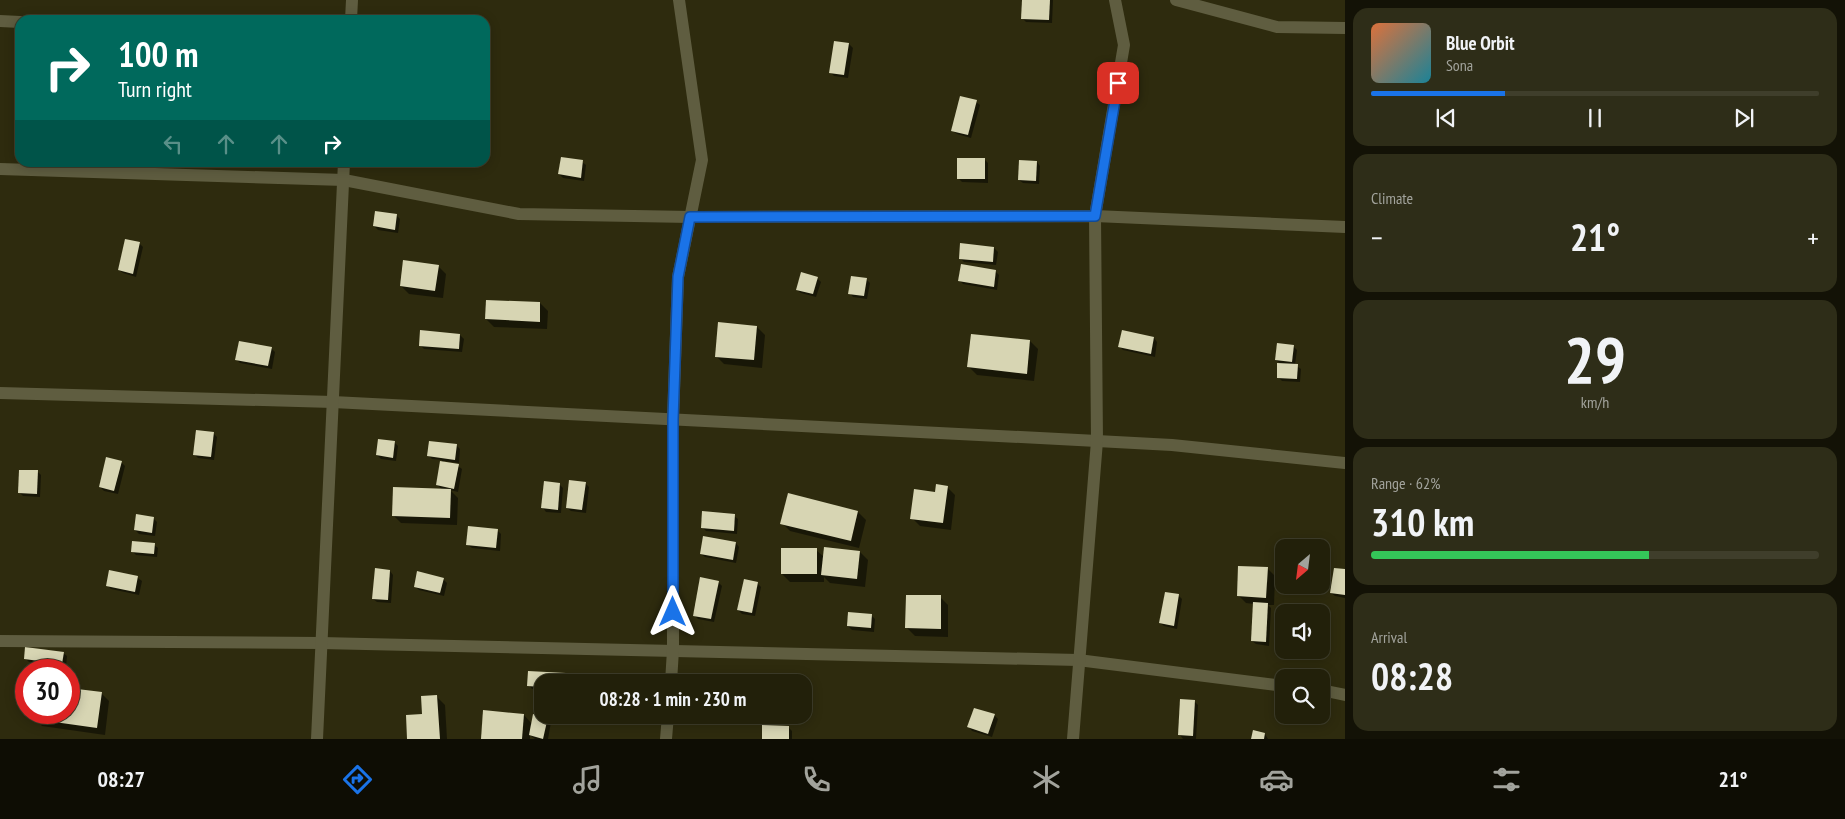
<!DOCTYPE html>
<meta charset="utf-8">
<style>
body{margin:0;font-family:"PT Sans Narrow",sans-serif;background:#2e2d18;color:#f1f3f6;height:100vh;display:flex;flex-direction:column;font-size:19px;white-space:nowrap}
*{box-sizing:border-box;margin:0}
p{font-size:16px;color:#a2a39c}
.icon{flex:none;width:28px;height:28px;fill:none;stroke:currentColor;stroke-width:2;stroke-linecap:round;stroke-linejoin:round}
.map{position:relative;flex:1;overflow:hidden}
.panel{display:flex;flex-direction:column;gap:8px;padding:8px;background:#131206;width:500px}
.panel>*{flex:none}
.guide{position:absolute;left:15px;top:15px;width:475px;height:152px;border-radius:15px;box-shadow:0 2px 12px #0003,0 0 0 1px #3f3e2b;background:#00695c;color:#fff;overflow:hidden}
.needle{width:32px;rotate:208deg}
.fabs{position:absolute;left:1275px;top:539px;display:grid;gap:10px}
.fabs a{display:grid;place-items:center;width:55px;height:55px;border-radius:10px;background:#22200a;box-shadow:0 2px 12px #0003,0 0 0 1px #3f3e2b;font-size:25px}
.speed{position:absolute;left:15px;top:659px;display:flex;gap:10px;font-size:25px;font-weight:700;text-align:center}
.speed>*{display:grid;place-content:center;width:65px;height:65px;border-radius:50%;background:#22200a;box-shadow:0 2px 12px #0003,0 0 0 1px #3f3e2b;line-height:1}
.speed .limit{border:8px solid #d22;background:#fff;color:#111}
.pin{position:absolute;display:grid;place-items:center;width:42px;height:42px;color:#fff;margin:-21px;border-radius:10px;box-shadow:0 2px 8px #0006}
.me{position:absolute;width:55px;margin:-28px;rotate:0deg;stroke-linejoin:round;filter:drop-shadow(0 0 4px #0008)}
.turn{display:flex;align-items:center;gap:18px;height:105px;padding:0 20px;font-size:22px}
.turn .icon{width:65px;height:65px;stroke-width:2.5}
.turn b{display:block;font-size:35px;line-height:42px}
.lanes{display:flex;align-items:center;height:48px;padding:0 20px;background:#0003;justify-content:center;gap:25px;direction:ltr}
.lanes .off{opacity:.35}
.big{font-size:38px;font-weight:800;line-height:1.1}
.panel .widget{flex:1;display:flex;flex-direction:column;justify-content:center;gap:8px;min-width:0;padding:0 18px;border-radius:15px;background:#2e2d18}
.panel .dial{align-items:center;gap:0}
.dial b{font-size:65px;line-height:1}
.song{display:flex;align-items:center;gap:15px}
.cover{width:60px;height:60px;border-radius:8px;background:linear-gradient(135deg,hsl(20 70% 55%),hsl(190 70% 35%))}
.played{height:5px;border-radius:2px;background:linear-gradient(90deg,#1a73e8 30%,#3f3e2b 30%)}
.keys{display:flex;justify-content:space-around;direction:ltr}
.heat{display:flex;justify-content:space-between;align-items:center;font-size:28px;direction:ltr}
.charge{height:8px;border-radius:4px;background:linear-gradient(90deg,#34c759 62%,#3f3e2b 0)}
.trip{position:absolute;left:534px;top:674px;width:278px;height:50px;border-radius:15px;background:#22200a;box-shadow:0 2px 12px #0003,0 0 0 1px #3f3e2b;font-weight:800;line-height:50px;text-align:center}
.dock{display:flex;height:80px;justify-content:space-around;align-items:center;background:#0e0d04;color:#a2a39c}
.dock .icon{width:35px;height:35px}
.dock .active{color:#1a73e8}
.dock b{font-size:22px;color:#f1f3f6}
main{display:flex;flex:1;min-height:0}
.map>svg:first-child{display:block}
.shadow{fill:#0007}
.building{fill:#d7d5b3}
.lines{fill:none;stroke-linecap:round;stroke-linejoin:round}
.street{stroke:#5f5d40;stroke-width:12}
.route-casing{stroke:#114b97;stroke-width:12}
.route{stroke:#1a73e8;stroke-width:9}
</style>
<main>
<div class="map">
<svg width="1345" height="739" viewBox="0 0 1345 739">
<rect width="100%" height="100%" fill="#2e2b0e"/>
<g class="shadow">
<polygon points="1023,0 1053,0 1052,23 1026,22 1022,18"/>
<polygon points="835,42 849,44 853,48 848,78 834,76 830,72"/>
<polygon points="976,102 980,105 971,138 957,134 953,131"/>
<polygon points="984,159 988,163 988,183 962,182 958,178"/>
<polygon points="582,162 586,165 584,181 563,178 559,174"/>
<polygon points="1037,162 1040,166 1039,184 1023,183 1019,180"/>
<polygon points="396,215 400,219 398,233 378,230 374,226"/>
<polygon points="139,243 143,247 136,277 123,273 119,270"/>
<polygon points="994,248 998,252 996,265 964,262 960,258"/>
<polygon points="438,266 446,274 443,298 409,294 401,286"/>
<polygon points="995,271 999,275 997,290 963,284 959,280"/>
<polygon points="817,278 821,282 816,297 801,293 797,290"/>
<polygon points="866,279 870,283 867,299 853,297 850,293"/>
<polygon points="540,303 548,311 547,329 494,327 486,319"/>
<polygon points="757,327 765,335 762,368 724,364 716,356"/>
<polygon points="460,335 464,339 462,352 424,349 420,345"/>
<polygon points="1154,338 1157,342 1155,357 1123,350 1120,347"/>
<polygon points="1030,341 1038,349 1034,381 977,375 969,367"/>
<polygon points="1293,346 1297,350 1295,365 1301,369 1300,382 1282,381 1278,377 1281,364 1276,360"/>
<polygon points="271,348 275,352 272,369 240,363 236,359"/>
<polygon points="213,433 217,437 214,460 198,458 194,454"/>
<polygon points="394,442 398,446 396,461 381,459 377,455"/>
<polygon points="457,446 460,449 459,463 444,461 443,463 458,466 462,469 458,492 450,490 458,498 457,525 401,523 393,515 443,490 437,485 442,460 432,459 428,455"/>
<polygon points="121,462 125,466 118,494 104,491 100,487"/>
<polygon points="37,471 41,475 40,497 23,496 20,493"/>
<polygon points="585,483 589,487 586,513 571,511 567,508"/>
<polygon points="559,484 563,488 561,513 546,512 543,508"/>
<polygon points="947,487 955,495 951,530 920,526 912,518"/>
<polygon points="858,512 866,520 859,548 790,531 782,523"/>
<polygon points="734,516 738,519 737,534 706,531 702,527"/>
<polygon points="153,518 157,522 155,536 139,534 135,530"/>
<polygon points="497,530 501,534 500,551 472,548 468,545"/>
<polygon points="736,543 739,547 736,563 705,557 701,554"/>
<polygon points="154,545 158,548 157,557 136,555 132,551"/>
<polygon points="816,550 824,557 860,552 868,560 865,587 830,583 824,577 824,582 790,582 782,574"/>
<polygon points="1267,568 1275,576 1274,605 1268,605 1271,608 1269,646 1256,644 1252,641 1254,604 1246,603 1238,595"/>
<polygon points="390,571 393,575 391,603 377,602 373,599"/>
<polygon points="1345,571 1345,598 1335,596 1331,593"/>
<polygon points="110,572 138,578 142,581 139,595 111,589 107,585"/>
<polygon points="443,579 447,583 444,596 419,590 415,586"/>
<polygon points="718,582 722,586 714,622 698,619 694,615"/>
<polygon points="757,583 761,587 755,616 742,614 738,610"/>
<polygon points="1179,596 1182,599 1177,629 1164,626 1160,623"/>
<polygon points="940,597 948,605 948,637 915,636 907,628"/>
<polygon points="871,615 875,619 874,632 852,630 848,626"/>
<polygon points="63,653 67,656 66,667 76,675 74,690 101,693 109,701 105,735 42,726 34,718 69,712 69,670 41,670 42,664 29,662 25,658"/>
<polygon points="565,675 569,678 568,682 542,682 542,690 532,689 529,685"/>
<polygon points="437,697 445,705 447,739 408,739"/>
<polygon points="1194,701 1198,705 1196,739 1183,739 1180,735"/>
<polygon points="524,715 532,724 548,718 551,722 548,739 535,739 530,735 530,739 482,739"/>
<polygon points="994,715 998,719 992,737 972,731 969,727"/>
<polygon points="788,727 792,731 792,739 764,739"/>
<polygon points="1265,734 1268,739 1252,739"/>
</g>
<g class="building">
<polygon points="1022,0 1050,0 1049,20 1021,19"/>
<polygon points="834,41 849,43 844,75 829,73"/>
<polygon points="960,96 977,100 968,135 951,131"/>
<polygon points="561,157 583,160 581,178 558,174"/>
<rect x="957" y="158" width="28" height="21"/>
<polygon points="1019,160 1037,161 1036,181 1018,180"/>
<polygon points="375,211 397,214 395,230 373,226"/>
<polygon points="125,239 140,242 133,274 118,270"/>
<polygon points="960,243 994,247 993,262 959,259"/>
<polygon points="403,260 439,265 435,291 400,286"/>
<polygon points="961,264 996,270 994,287 958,281"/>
<polygon points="801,272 818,277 813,294 796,290"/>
<polygon points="851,276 867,278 864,296 848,294"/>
<polygon points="486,300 540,302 540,322 485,319"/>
<polygon points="718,322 757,326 754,360 715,357"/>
<polygon points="420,330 460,334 459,349 419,346"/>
<polygon points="1122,330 1154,337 1151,354 1118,347"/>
<polygon points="971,334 1030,340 1027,374 967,367"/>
<polygon points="239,341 272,347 268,366 235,360"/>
<polygon points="1277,343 1294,345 1292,362 1275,360"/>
<polygon points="1277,363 1298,364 1297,379 1277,378"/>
<polygon points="196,430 214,432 211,457 193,455"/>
<polygon points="378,439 395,441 393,458 376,455"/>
<polygon points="429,441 457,444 455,460 427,456"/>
<polygon points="106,457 122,461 114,491 99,487"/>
<polygon points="440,461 459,464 454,489 436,485"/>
<polygon points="19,470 38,470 37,494 18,493"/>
<polygon points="569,480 586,482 582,510 566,508"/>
<polygon points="544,481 560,483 558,510 541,508"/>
<polygon points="936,484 948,486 943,523 910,519 914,489 935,492"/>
<polygon points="393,487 451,489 450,518 392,516"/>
<polygon points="788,493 858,511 851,541 780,524"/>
<polygon points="702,511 735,514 734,531 701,528"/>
<polygon points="136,514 154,517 152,533 134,530"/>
<polygon points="468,526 498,529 496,548 466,545"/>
<polygon points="703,536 736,542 733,560 700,554"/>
<polygon points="132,541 155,543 154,554 131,552"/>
<polygon points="824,547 860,551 857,579 821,575"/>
<rect x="781" y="548" width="36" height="26"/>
<polygon points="1238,566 1268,567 1266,598 1237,596"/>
<polygon points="375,568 390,570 388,600 372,599"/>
<polygon points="1334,568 1345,569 1345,595 1330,593"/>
<polygon points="109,570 138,576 135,592 106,586"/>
<polygon points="417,571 444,578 440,593 414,587"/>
<polygon points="700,577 719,581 711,619 693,616"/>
<polygon points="744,579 758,582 752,613 737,610"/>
<polygon points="1165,592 1179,594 1174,626 1159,623"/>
<polygon points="906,595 941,595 941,629 905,628"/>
<polygon points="1253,602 1268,603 1266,642 1251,641"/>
<polygon points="848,612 872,614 871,628 847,626"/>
<polygon points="25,647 64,652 62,664 24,659"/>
<polygon points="41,662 68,666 68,670 40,670"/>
<polygon points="528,671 566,673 565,682 542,682 542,687 527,686"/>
<polygon points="69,688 102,692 97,728 33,719 34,712 69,712"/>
<polygon points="437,695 440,739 407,739 406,715 422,714 421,696"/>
<polygon points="1180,699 1195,700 1193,736 1178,735"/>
<polygon points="974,708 995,714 988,734 967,727"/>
<polygon points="483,710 524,714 522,739 481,739"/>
<polygon points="533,714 548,717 543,739 529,735"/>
<polygon points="762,725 789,726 789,739 762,739"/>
<polygon points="1253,730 1265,733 1264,739 1251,739"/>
</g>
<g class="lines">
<g class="street">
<polyline points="1176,0 1277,27 1345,28"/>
<polyline points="351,20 352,0"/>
<polyline points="0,21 20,22"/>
<polyline points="0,169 344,180 519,214 691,217 1095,216 1345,227"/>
<polyline points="0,393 333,402 1097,441 1172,445 1345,463"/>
<polyline points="0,641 321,643 1078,660 1284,686"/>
<polyline points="671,682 673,650 673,419 678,277 702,160 679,0"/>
<polyline points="1321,690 1345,695"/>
<polyline points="317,739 344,162"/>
<polyline points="666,739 668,715"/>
<polyline points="1073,739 1097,441 1095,216 1124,45 1115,0"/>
</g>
</g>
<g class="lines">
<defs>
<polyline id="route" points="673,612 673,419 678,277 690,217 1095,216 1118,83"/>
</defs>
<use href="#route" class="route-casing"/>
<use href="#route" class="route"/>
</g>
</svg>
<div class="fabs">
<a><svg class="needle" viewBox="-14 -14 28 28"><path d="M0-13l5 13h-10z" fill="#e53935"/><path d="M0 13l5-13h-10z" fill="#a2a39c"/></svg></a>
<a><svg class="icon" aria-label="sound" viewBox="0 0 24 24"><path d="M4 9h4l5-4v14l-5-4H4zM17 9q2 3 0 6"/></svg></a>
<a><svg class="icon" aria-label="search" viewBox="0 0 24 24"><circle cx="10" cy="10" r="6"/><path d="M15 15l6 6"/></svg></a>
</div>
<div class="speed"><div class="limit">30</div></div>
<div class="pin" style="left:1118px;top:83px;background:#d93025"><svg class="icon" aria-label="arrive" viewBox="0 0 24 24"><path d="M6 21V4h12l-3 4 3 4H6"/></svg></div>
<svg class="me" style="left:673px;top:612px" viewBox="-20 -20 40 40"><path d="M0-17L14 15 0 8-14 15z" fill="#1a73e8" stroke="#fff" stroke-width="4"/></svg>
<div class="trip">08:28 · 1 min · 230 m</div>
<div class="guide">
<div class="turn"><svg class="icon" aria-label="right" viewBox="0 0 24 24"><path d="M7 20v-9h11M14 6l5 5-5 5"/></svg><div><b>100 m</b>Turn right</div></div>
<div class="lanes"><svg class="icon off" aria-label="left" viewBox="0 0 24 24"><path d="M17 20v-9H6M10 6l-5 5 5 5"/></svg><svg class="icon off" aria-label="ahead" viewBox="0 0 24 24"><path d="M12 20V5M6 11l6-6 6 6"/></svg><svg class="icon off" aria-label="ahead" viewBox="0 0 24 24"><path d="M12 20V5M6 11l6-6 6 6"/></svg><svg class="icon" aria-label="right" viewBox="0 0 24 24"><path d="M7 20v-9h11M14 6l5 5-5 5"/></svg></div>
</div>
</div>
<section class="panel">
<div class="widget">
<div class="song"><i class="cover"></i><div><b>Blue Orbit</b><p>Sona</p></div></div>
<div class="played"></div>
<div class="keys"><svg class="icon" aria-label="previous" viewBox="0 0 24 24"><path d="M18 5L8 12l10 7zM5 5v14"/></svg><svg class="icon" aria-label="pause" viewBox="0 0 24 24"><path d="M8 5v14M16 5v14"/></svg><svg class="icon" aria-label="next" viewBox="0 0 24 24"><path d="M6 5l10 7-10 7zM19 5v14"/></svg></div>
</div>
<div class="widget"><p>Climate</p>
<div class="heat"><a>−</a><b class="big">21°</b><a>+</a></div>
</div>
<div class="widget dial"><b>29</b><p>km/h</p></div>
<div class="widget"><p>Range · 62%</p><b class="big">310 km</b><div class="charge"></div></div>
<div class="widget"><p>Arrival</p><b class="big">08:28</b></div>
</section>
</main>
<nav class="dock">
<b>08:27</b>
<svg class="icon active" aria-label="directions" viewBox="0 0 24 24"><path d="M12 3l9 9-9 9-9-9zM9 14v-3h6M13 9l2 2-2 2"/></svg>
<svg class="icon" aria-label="music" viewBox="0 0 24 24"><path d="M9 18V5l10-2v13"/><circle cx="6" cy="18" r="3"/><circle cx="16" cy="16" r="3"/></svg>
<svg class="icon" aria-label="phone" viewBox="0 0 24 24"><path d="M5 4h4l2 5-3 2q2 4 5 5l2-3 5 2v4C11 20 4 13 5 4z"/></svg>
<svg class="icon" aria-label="climate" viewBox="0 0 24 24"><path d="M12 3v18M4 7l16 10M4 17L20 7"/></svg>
<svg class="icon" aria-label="car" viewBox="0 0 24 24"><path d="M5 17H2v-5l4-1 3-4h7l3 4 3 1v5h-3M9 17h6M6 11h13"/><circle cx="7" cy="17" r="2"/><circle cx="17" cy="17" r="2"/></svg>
<svg class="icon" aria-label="filters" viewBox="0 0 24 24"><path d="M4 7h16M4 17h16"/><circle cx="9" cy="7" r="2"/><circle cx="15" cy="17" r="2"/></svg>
<b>21°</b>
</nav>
